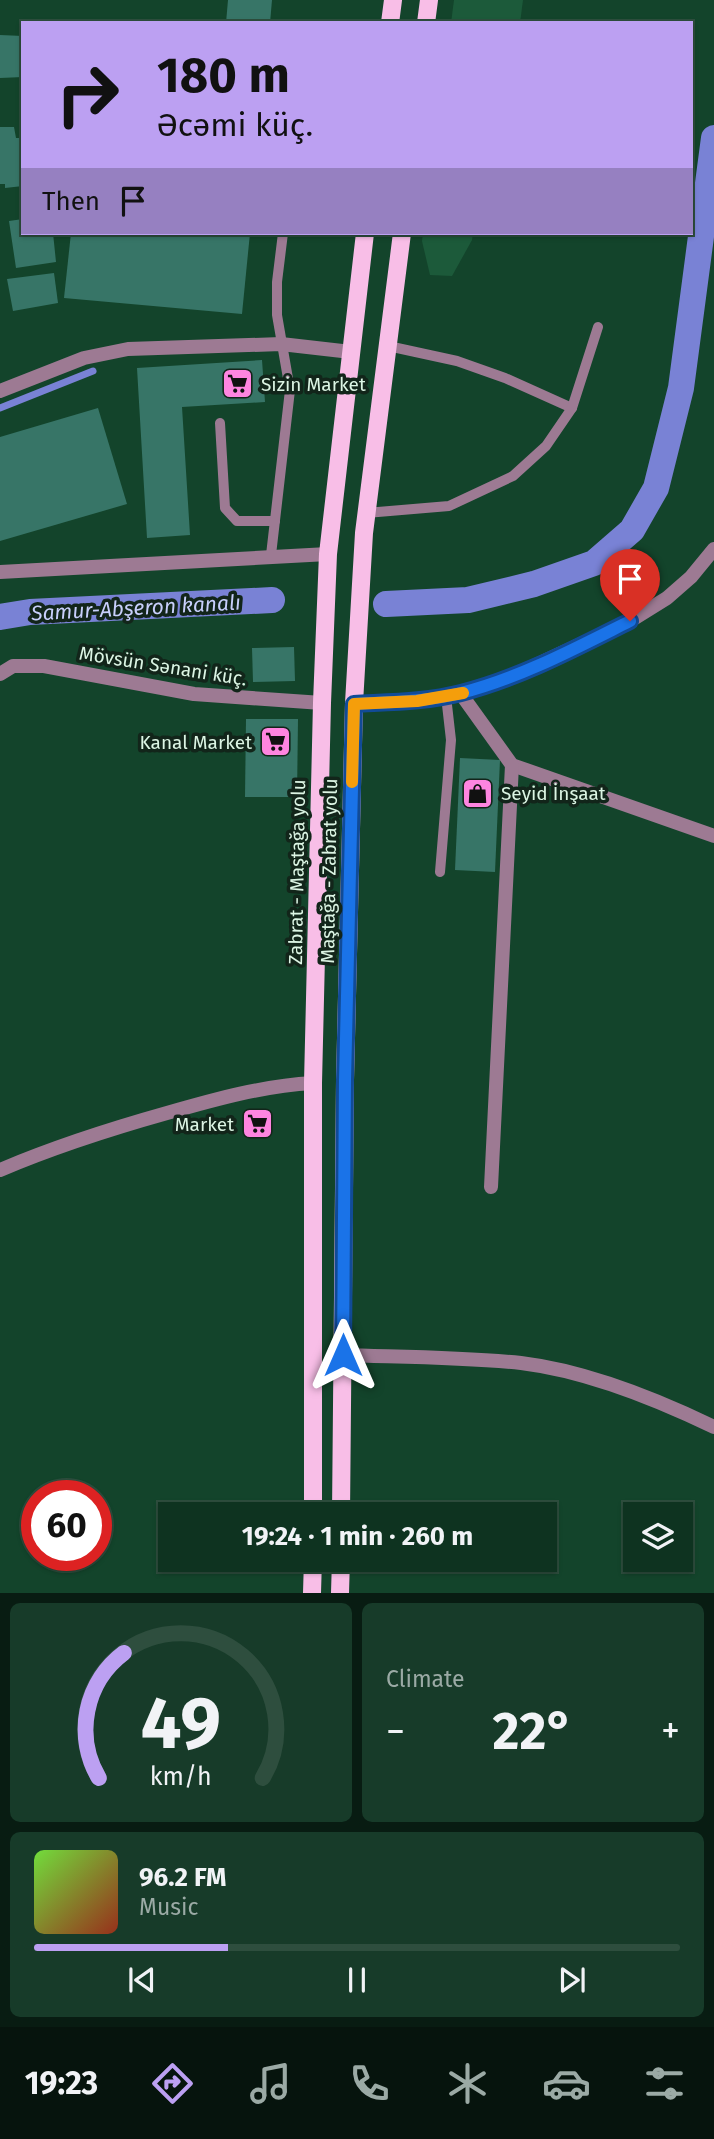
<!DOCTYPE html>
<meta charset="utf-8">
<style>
body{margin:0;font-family:"Fira Sans",sans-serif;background:#173b29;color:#f1f3f6;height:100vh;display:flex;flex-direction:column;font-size:26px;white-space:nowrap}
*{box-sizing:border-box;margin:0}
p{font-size:23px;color:#9baaa5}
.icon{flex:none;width:38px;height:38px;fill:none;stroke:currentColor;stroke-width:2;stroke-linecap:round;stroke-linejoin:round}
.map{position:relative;height:1593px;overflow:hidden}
.sheet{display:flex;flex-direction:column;gap:10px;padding:10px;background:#081c12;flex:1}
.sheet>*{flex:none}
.banner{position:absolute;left:21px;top:21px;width:672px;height:214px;border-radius:0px;box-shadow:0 2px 5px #0004,0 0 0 2px #2e4e3e;background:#bca0f2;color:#111;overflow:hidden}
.buttons{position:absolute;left:623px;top:1502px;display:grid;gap:14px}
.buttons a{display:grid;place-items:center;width:70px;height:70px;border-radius:0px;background:#0e3320;box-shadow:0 2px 5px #0004,0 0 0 2px #2e4e3e;font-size:35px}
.speed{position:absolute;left:21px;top:1480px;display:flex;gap:14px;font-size:35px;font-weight:700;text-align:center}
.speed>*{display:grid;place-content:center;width:91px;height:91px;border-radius:50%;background:#0e3320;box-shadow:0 2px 5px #0004,0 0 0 2px #2e4e3e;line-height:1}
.speed .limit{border:10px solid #d22;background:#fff;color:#111}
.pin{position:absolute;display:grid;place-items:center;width:60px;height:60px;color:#fff;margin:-72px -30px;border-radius:50% 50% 50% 0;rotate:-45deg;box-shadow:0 0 7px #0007}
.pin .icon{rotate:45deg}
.me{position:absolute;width:77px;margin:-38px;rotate:0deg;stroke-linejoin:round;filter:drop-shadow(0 0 5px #0008)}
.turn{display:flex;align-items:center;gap:24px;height:147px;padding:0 21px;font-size:32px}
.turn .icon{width:91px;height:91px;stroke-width:2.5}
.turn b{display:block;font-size:49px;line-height:60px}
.then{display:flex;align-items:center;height:66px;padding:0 21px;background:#0003;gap:14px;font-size:26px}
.big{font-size:52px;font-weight:700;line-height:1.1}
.sheet .tile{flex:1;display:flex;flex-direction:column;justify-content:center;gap:10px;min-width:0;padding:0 24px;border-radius:10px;background:#173b29}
.sheet .dial{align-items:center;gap:0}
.dial svg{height:182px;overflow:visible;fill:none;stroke:#2e4e3e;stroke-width:7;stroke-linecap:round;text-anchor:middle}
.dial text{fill:#f1f3f6;stroke:none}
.song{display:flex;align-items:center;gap:21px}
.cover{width:84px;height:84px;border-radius:10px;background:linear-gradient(135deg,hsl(100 70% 55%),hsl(10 70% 35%))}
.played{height:7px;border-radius:4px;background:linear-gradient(90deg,#bca0f2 30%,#2e4e3e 30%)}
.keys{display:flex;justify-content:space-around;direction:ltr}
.heat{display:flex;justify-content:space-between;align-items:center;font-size:38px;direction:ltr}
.sheet .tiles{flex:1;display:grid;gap:10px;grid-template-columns:1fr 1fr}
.tile:last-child{grid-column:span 2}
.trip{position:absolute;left:158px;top:1502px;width:399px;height:70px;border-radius:0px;background:#0e3320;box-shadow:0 2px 5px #0004,0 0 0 2px #2e4e3e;font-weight:700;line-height:70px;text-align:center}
.tab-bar{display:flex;height:112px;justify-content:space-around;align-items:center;background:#06140d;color:#9baaa5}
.tab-bar .icon{width:49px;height:49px}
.tab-bar .on{color:#bca0f2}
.tab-bar b{font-size:32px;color:#f1f3f6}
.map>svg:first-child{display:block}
.green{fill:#1c5a3a}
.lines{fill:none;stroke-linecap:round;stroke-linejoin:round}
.stream{stroke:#7982d5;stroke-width:7}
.canal{stroke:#7982d5;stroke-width:26}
.building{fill:#377567}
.service{stroke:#9d7a93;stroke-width:10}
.minor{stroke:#9d7a93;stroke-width:14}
.tertiary{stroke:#9d7a93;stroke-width:14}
.primary{stroke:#f8bee7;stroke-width:18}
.route-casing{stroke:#114b97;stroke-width:18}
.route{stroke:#1a73e8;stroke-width:12}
.slow{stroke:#f59e0b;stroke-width:12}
.labels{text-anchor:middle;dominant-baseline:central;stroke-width:7;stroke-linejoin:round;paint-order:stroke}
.poi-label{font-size:19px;fill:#dcf5e4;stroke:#12251a;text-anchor:start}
.street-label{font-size:19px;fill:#dcf5e4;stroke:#12251a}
.water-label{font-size:21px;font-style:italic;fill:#c8cffb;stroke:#12251a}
</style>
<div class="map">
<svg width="714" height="1593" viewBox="0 0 714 1593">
<rect width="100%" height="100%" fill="#13442b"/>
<g class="green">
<polygon points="454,0 523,0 520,23 451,23"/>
<polygon points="423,233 473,233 472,240 452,276 430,275 422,241"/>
</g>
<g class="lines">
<polyline class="stream" points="0,408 93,371"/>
<g class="canal">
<polyline points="386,604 468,600 534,584 594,563 632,530 656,488 681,388 714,138"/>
<polyline points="0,617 30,612 272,600"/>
</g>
</g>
<g class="building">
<polygon points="228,0 272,0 270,23 226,23"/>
<polygon points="0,35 23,36 23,77 0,78"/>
<polygon points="0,127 14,127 16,138 23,138 23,186 5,188 5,184 0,184"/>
<polygon points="23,219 23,233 53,233 56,262 16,268 9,221"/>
<polygon points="71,233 250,233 242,314 64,298"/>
<polygon points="54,273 58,303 13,311 7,279"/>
<polygon points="262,360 265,402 182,407 190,535 147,538 137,368"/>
<polygon points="98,408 127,504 0,541 0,437"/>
<polygon points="294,647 295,681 253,682 252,648"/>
<polygon points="246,719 298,719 297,797 245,797"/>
<polygon points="460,758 500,760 495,872 455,870"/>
</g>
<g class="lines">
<g class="service">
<polyline points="388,346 457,361 505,378 572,408"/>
<polyline points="220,423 225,508 237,521 275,521"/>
<polyline points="366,513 449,506 513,476 546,446 572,408 598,327"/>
<polyline points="271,555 290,390 277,315 277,282 283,233"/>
<polyline points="440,872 451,740 446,696"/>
</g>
<g class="minor">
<polyline points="0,391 84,358 128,349 281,344 351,352"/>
<polyline points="0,572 328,554"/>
<polyline points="0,674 13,666 44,666 194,694 322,703"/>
<polyline points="461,694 512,765 714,836"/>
<path d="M0,1170C54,1147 110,1129 167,1113C216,1099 262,1086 313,1083"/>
<polyline points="491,1187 512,765"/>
<path d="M343,1355C402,1357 462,1357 521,1363C587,1371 654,1398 714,1427"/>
</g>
<polyline class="tertiary" points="354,703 417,701 461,694 508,678 630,621 667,598 691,577 714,549"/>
<g class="primary">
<polyline points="390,23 393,0"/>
<polyline points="426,23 429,0"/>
<polyline points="313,1514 313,1083 322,703 328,554 365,233"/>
<polyline points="341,1514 345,1080 354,703 364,533 402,233"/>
<polyline points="312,1593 313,1559"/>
<polyline points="340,1593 341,1559"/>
</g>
</g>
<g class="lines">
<defs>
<path id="route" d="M343,1355L345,1080L354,704C390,702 426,702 461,693C520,678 576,648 630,621"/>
</defs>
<use href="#route" class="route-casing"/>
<use href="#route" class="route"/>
<polyline class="slow" points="352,782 354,704 417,701 463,693"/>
</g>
<defs>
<symbol id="supermarket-square" viewBox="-11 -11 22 22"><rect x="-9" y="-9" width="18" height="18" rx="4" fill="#fe85e0" stroke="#12251a"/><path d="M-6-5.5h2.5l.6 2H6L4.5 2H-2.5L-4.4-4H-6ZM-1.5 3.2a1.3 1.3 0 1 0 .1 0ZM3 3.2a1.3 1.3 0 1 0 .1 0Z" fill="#111"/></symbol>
<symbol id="shop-square" viewBox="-11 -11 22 22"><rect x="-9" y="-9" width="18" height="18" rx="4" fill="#fe85e0" stroke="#12251a"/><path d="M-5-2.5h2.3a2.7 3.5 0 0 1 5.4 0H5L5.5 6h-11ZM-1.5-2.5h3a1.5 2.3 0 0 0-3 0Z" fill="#111"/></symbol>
</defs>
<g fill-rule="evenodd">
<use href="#supermarket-square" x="220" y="366" width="35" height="35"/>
<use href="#supermarket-square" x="258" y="724" width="35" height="35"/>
<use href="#shop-square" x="460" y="776" width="35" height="35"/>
<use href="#supermarket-square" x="240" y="1106" width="35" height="35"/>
</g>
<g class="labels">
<g class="poi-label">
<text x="261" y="384">Sizin Market</text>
<text x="252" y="742" text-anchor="end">Kanal Market</text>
<text x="501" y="793">Seyid İnşaat</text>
<text x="234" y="1124" text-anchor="end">Market</text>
</g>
<g class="street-label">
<text transform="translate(163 666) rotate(9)">Mövsün Sənani küç.</text>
<text transform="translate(329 871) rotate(-89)">Maştağa - Zabrat yolu</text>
<text transform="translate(297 872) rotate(-89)">Zabrat - Maştağa yolu</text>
</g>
<g class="water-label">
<text transform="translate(136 608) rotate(-3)">Samur-Abşeron kanalı</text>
</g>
</g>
</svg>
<div class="buttons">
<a><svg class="icon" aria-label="layers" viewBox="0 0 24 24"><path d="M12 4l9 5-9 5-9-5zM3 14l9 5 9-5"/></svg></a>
</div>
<div class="speed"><div class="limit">60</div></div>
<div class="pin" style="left:630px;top:621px;background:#d93025"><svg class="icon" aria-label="arrive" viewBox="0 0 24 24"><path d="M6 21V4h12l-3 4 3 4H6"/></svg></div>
<svg class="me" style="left:343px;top:1355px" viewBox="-20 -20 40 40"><path d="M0-17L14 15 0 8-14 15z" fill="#1a73e8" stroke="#fff" stroke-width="4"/></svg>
<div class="trip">19:24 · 1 min · 260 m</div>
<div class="banner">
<div class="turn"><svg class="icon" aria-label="right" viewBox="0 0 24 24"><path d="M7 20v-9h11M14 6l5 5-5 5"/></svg><div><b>180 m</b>Əcəmi küç.</div></div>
<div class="then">Then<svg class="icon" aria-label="arrive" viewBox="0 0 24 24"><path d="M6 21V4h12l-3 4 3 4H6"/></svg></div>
</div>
</div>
<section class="sheet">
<div class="tiles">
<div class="tile dial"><svg viewBox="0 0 100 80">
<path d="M14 69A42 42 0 1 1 86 69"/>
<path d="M14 69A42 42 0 0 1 25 14" stroke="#bca0f2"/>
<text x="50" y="56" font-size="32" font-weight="700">49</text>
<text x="50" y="72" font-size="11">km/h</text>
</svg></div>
<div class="tile"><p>Climate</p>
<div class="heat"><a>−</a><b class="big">22°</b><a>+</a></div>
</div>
<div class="tile">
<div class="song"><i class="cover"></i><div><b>96.2 FM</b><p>Music</p></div></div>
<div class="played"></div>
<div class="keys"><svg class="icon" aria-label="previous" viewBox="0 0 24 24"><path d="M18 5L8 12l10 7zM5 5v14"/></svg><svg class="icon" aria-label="pause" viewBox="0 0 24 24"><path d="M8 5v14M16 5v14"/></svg><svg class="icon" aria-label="next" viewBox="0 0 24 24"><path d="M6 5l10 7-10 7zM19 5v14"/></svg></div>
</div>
</div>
</section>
<nav class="tab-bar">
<b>19:23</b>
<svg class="icon on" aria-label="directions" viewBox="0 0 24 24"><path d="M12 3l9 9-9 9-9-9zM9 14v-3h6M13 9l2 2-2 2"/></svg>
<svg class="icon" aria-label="music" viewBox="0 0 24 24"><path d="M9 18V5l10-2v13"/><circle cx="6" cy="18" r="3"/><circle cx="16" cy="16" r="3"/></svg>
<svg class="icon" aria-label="phone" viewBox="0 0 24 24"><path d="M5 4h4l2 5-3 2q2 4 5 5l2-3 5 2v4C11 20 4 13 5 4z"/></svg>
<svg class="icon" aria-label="climate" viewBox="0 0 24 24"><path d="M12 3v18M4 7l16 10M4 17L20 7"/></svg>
<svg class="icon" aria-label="car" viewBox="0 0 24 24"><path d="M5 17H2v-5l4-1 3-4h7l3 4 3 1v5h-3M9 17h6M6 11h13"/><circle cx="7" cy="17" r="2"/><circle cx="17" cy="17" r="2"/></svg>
<svg class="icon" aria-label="filters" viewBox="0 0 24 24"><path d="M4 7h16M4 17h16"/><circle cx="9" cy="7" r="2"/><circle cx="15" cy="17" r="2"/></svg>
</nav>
